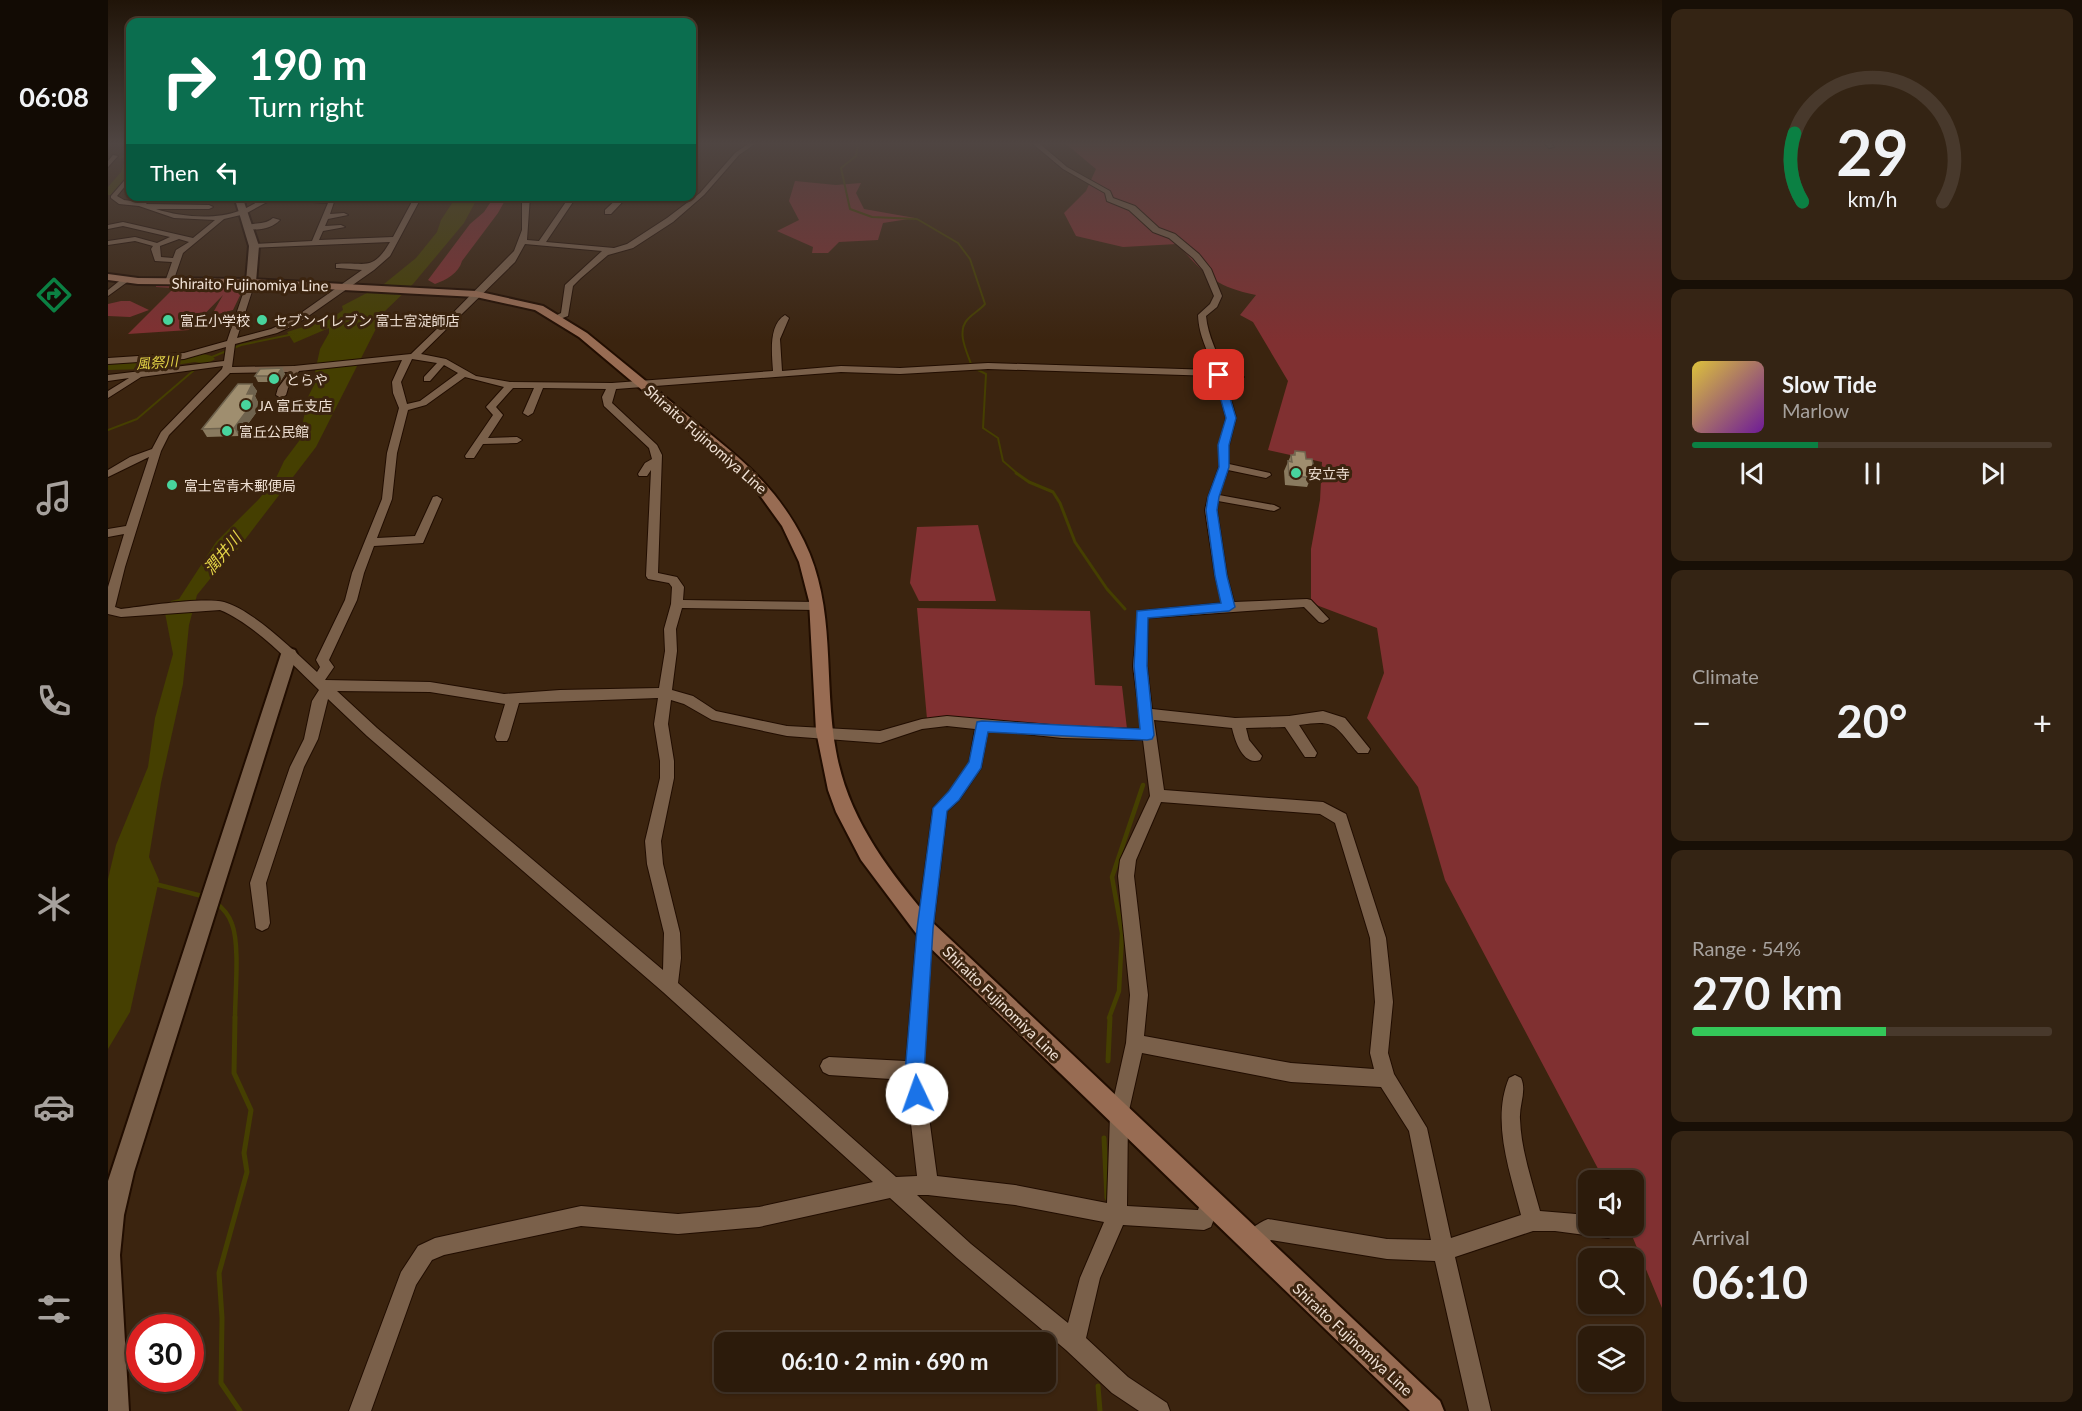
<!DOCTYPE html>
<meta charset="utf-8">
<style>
body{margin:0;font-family:Lato,"Noto Sans JP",sans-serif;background:#342414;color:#f1f3f6;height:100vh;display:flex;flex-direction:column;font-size:22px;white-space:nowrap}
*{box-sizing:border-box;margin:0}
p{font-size:20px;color:#a6a19d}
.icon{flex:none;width:33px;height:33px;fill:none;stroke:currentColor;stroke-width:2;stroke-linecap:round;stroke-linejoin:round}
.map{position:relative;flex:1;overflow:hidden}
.sheet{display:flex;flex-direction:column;gap:9px;padding:9px;background:#180f06;width:420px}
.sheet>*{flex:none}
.guide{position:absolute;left:18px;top:18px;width:570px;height:183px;border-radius:12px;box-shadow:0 2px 4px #0004,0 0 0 2px #48392c;background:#0b6e4f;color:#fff;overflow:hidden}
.buttons{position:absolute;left:1470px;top:1170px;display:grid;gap:12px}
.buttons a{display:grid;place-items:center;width:66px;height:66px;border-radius:12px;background:#2c1b0b;box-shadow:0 2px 4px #0004,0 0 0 2px #48392c;font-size:30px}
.speed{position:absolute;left:18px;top:1314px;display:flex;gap:12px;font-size:30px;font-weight:700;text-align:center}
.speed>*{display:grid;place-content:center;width:78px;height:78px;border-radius:50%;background:#2c1b0b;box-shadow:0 2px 4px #0004,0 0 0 2px #48392c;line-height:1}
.speed .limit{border:9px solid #d22;background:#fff;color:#111}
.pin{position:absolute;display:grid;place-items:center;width:51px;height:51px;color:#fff;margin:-26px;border-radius:12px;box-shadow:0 3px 9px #0006}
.me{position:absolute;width:66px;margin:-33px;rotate:357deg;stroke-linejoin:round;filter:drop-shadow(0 0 4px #0008)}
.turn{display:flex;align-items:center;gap:21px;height:126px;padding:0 24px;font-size:27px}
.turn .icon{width:78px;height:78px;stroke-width:2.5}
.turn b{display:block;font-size:42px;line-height:51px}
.then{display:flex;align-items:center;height:57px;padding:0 24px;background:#0003;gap:12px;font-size:22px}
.big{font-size:45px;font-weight:700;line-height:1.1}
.sheet .widget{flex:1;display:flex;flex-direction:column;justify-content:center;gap:9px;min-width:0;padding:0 21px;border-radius:12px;background:#342414}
.sheet .dial{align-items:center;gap:0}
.dial svg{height:156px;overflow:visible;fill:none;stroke:#48392c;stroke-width:7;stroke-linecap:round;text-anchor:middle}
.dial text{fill:#f1f3f6;stroke:none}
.song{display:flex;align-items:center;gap:18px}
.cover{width:72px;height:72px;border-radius:9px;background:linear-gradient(135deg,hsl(50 70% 55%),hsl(280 70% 35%))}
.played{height:6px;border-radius:3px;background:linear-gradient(90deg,#0b8043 35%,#48392c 35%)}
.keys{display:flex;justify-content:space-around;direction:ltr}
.heat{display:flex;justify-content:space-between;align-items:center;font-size:33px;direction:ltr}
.charge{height:9px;border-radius:4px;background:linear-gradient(90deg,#34c759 54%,#48392c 0)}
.trip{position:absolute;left:606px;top:1332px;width:342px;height:60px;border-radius:12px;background:#2c1b0b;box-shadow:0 2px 4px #0004,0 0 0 2px #48392c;font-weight:700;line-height:60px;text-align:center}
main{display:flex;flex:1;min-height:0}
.tabs{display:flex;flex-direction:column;width:108px;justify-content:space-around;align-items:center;background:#120b04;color:#a6a19d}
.tabs .icon{width:42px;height:42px}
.tabs .current{color:#0b8043}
.tabs b{font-size:27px;color:#f1f3f6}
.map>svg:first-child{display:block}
.green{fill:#803031}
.water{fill:#453f01}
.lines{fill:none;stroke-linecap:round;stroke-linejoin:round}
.stream-far3{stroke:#453f01;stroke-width:2}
.stream-far2{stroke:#453f01;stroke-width:3}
.stream-far1{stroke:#453f01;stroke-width:4.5}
.stream{stroke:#453f01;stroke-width:5}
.river{fill:#453f01;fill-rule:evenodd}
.minor-casing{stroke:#210d00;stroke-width:2}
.tertiary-casing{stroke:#210d00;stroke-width:4}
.secondary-casing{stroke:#210d00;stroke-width:4}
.minor{fill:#7a604a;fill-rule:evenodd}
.tertiary{fill:#7a604a;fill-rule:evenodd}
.secondary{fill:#986c53;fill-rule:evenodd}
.wall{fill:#897a5f}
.shaded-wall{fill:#6f634e}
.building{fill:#9f8e6f;stroke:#6f634e;stroke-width:1.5}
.route{fill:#1a73e8;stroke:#114b97;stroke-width:1.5}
.poi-dot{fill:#48d49d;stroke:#3b240f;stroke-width:2}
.labels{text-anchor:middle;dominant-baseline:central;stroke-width:6;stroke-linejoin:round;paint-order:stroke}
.far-poi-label{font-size:14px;fill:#efe0d4;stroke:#3b240f;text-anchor:start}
.far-water-label{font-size:14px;font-style:italic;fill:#e4d447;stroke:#3b240f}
.street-label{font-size:15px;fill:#efe0d4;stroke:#3b240f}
.water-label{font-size:16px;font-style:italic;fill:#e4d447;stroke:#3b240f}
</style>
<main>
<nav class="tabs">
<b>06:08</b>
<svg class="icon current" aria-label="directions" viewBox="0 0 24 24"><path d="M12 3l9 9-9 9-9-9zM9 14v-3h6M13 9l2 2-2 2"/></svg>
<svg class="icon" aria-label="music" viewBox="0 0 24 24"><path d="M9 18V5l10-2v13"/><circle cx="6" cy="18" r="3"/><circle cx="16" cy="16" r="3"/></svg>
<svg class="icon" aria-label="phone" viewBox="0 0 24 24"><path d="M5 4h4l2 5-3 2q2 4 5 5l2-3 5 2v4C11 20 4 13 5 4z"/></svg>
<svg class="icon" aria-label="climate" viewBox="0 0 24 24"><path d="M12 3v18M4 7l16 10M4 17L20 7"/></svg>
<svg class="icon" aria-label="car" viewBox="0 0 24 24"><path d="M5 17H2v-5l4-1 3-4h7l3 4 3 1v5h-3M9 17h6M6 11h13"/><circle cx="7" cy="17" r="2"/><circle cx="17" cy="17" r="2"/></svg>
<svg class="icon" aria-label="filters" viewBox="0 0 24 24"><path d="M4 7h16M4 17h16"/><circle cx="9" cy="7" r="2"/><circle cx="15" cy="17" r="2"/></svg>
</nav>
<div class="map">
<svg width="1554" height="1411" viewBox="0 0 1554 1411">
<rect width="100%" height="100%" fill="#3b240f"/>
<g class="green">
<path d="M958,144H1554V1308L1520,1226H1526V1180H1496L1337,880L1310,787L1259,718L1276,673L1269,628L1203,603V549L1212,500L1214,462L1160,450L1180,381L1145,322L1132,315L1148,295C1105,286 1098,275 1069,244L1015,247L968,236L956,213L978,191L988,169Z"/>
<polygon points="687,181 728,185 753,183 748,193 756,209 807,218 775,223 770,240 731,242 720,253 704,253 705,247 669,231 691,220 681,201"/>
<path d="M386,197H399L390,213L354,261C351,273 338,280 327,284L320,280L362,224L376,212Z"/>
<polygon points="138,283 125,310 110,314 106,311 115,295 81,330 20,334 66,288 48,287 48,285"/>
<polygon points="13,301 22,301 41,310 22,317 0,316 0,304"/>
<polygon points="870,525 888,601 811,601 802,583 809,527"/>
<polygon points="809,608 982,611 987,685 1014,686 1019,729 958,729 819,719"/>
</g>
<g class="water">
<polygon points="22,144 22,175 4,195 0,195 0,187 13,172 18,157 10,158 19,154 21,149 16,149"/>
<polygon points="348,197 370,197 356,223 305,284 277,311 208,447 129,550 119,558 89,595 81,625 75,684 53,783 41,857 51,880 22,1012 0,1049 0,879 8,845 40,767 47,718 65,654 57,613 63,601 71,599 108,542 151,499 168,478 176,461 191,441 200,397 207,383 207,372 212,349 221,333 221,328 186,343 179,332 224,318 235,310 234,306 276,284 308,258 329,232 333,220"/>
</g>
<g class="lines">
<g class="stream-far3">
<path d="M750,144L748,156L733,168L742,209L764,217L809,219L850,243L862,259L877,304C872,310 864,314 859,320C848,333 860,354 864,367L878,374L875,428L890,438L895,461L910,474"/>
<polyline points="0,430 29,419 99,359 133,345 186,334"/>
</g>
<polyline class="stream-far2" points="908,473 921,482 945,492 952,503 967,542 999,589 1017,609"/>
<g class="stream-far1">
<polyline points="47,884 98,897"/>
<path d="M107,902C115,908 121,915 124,924C132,945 127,994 127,1018"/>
<polyline points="1001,1018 1011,991 1014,933 1004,877 1035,785"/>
</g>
<g class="stream">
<polyline points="127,1017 126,1073 143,1110 136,1153 139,1172 111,1273 114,1318 113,1383 132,1411"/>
<polyline points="1000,1061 1002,1017"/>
<polyline points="996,1138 999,1198"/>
<polyline points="990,1386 992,1411"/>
</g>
<polygon class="river" points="87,352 104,356 107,359 99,364 87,362 41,369 0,370 0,360 41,359"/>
<defs>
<g id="minor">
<path d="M640,144H647L631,155L596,195L565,222L525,248L500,255L473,278L465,286L460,316L449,320L445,317L453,313L457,285L494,251L417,244L407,262L313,354L338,359L368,376L402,382L504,383L665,371C664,354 660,325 677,315L681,318L672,339L674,371L733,366L792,368L880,363L1105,370C1100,348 1091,338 1090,315L1102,304L1106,296L1095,270L1085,258L1061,238L1045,232L1021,210L999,201L997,193L955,169L925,144H932L959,167L1002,191L1005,198L1027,206L1051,228L1067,234L1091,254L1103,269L1114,296L1109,307L1098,316C1100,338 1110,351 1115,373L1131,374L1136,377L1131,380L1117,378L1128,418L1121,445V464L1162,473L1163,475L1158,478L1120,470L1111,495L1166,505L1172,508L1166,511L1110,501L1109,510L1119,576L1126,602L1199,599L1203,600L1221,619L1215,623L1211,622L1196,607L1040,618L1039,666L1044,709L1127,718L1181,716L1215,711L1237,718L1262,749L1260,753H1250C1226,725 1229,719 1191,725L1209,753L1207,757H1197L1177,727L1138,728L1141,740L1154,756L1152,760C1135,766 1127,741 1124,728L1046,720L1056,790L1215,802L1238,814L1278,938L1285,1002L1280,1053L1286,1074L1319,1128L1343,1238L1413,1215C1402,1172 1383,1121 1401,1078L1407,1075L1413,1078C1419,1091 1411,1105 1412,1119C1413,1150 1424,1181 1432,1211L1480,1215V1226H1509L1510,1228L1507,1235L1500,1238L1447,1231H1425L1347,1257L1383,1411H1361L1327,1261L1279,1259L1163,1240L1151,1250L1144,1253L1137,1250L1134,1243C1138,1232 1149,1223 1160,1219L1279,1239L1323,1240L1301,1131L1273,1087L1183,1082L1034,1053L1020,1115L1019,1206L1090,1210L1095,1196L1102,1193L1109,1196L1112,1203L1103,1227L1096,1230L1015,1225L992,1278L978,1338L1020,1377L1059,1403L1062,1411H1031L1004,1393L958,1350L849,1258L782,1198L651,1227L570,1234L473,1226L336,1255L324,1260L308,1285L263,1411H241L293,1272L310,1246L327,1238L473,1206L570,1214L651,1207L765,1182L555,992L259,736L220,699L210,739L196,767L158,883L162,923L160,928L154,931L148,928L142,883L182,767L196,739L204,701L211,690C185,665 145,623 112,610L13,617L0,614V587L16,534L0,537V529L18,526L41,457L0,477V470L22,457L44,449L53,432L114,369L115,366L33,377L0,398V391L21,378L0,381V375L116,361L118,347L76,359L0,364V358L76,353L119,341L139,282L143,280L147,282L129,338L163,329L183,320L254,270L231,268H228V264C257,261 264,273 282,242L143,248L142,246L146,244L204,241L220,203L205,202L196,196L227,199L222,214L236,213L240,215L220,219L217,226L233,225L237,227L215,231L211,240L285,237L307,196H314L282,256L266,270L189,324L169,333L127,344L124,367L186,366L303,354L332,326L314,324V320L337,321L406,251L414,230V196H422L419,240L431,241L462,196H469L438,242L506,248L519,244L559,218L592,193L627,153ZM304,359L329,363L316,377V381H322L336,365L350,373L312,401L299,404L293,382ZM294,360L284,382L285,393L291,408L279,453L274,499L244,573L237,600L208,660L212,667L209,672C186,651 145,610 116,602C94,597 38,606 13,609L7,607L17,567L53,451L61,435L122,373L182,372L170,388L168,395L173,398L178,395L180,388L191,371ZM880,369L1107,376L1118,418L1111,445V467L1100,497L1097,510L1107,576L1114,603L1030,611L1025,666L1033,729L954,726L839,716L814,719L772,731L679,726L608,711L585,696L564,690L569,651L568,629L574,608L709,610L715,606L709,602L575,600L576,587L569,577L550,573L554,455L549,445L504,403L508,389L733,372L792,374ZM357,377L396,387L378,407L385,415L357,456L358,458H366L375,444L409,443L414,440L409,437L380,438L395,415L388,407L405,388H426L415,413L420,416L425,413L435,388L498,389L494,397L496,406L541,448L544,459L537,463L530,474L531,476H539L543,470L538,576L540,579L561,583L564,587L563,604L556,629L557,651L551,688L452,690L396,694L322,682L217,680L226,667L221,660L249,600L256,573L266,546L315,543L334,499L329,496L325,497L307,536L269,538L284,499L289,453L300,410L318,405ZM229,691L322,692L397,704L387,737L389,741H399L401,737L411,703L550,698L546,724L552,761V778L537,841L539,864L556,933L555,970L269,728ZM563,700L576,704L604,720L679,736L772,743L814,729L839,726L867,729L861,763L841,792L825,808L809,929L798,1061L721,1057L715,1060L712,1066L715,1072L721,1075L798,1080L809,1176L788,1177L570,983L573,958L572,933L555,864L553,841L566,778V761L560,724ZM880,730L954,738L1035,740L1042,796L1012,860L1010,876L1022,995L1018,1043L1002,1115L999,1203L907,1185L829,1176L815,1073L825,929L839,811L851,800L873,768ZM1053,802L1212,814L1227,823L1262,938L1267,1002L1262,1053L1266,1069L1183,1063L1036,1036L1040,995L1026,876L1028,860ZM809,1195H820L907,1205L996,1222L972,1278L960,1323L863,1244Z"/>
<polygon points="1437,144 1444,144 1446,147 1441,148"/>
<polygon points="5,155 10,156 0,167 0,161"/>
<path d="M22,174V180L9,196L16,200L31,202L36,196H44L38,204L101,205L105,207L101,209H48C73,217 107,220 131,211C145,206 155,196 170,196L137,214L116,219L75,253L65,282L61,284L57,282L64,262L47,261L43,249L45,246L27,241L0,245V241L27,237L49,243L62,237L15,226L0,229V225L15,222L85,238L107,220L66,218L31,206L11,204L3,198V196ZM71,239L81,242L68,250L65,258L53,257L52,246Z"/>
<polygon points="512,196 520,196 503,214 497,214 497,210"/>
<path d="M165,218L172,220C163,229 148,232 136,227C146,221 156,226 165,218Z"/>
<polygon points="15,278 22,280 0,296 0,290"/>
</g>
<g id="tertiary">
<polygon points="126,196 134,196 151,246 148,282 143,285 138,282 141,246"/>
<polygon points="181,648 187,650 189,654 26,1172 16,1215 12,1255 21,1411 0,1411 0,1181 173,654 175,650"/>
</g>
<path id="secondary" d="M0,274L30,278L143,279L368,291L435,306L479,333C513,361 547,388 580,416C629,456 667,483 696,541C729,608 715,680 728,751C740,819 781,871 824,922L1332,1401L1336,1411H1302L810,936L753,860L728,812L720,790L708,731L701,601L691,562L674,526L640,479L471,337L427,310L368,297L143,285L30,284L0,280Z"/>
</defs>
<use href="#minor" class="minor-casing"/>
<use href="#tertiary" class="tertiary-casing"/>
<use href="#secondary" class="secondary-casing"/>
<use href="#minor" class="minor"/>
<use href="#tertiary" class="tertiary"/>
<use href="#secondary" class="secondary"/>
</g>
<g class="wall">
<polygon points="174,368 177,374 172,382 150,382 147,376"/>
<polygon points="144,384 149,391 147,396 150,402 148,413 131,436 99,437 94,429"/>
<polygon points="1187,451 1198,459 1206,470 1199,487 1177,485 1176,471 1183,455 1185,455"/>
</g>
<g class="shaded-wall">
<polygon points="174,368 177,374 172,382 168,376"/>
<polygon points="144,384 149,391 147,396 150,402 148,413 131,436 126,428"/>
</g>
<g class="building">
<polygon points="174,368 168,376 147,376 152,369"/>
<polygon points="130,384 144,384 139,394 146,394 143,405 126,428 94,429"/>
<polygon points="1187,451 1197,452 1198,459 1204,459 1206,470 1202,470 1203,478 1181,475 1180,461 1184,462 1183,455 1187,455"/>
</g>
<linearGradient id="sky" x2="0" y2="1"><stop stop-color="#201408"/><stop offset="0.42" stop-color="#4f4542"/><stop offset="1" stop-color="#4f4542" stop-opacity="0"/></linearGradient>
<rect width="1554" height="341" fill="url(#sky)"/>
<polygon class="route" points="1111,372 1115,375 1128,418 1121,445 1121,467 1111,497 1109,510 1119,576 1127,607 1121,611 1040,618 1039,666 1046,735 1044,739 1039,740 880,732 873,768 851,800 839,811 825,929 816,1073 818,1094 815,1100 809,1103 802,1100 797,1073 809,929 825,808 841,791 861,762 869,722 874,721 1032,729 1026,666 1029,611 1113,603 1107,576 1098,510 1100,497 1111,467 1110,445 1118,418 1106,375"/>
<g class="poi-dot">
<circle cx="60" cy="320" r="6"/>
<circle cx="154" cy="320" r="6"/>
<circle cx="166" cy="379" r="6"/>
<circle cx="138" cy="405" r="6"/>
<circle cx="119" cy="431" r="6"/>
<circle cx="1188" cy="473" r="6"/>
<circle cx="64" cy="485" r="6"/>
</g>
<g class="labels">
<g class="far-poi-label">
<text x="72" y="320">富丘小学校</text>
<text x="166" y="320">セブンイレブン 富士宮淀師店</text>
<text x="178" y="379">とらや</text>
<text x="150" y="405">JA 富丘支店</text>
<text x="131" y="431">富丘公民館</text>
<text x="1200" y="473">安立寺</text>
<text x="76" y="485">富士宮青木郵便局</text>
</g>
<g class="far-water-label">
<text transform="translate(49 362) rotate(-4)">風祭川</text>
</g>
<g class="street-label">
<text transform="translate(142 284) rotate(1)">Shiraito Fujinomiya Line</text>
<text transform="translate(598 439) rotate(41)">Shiraito Fujinomiya Line</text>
<text transform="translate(894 1003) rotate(44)">Shiraito Fujinomiya Line</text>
<text transform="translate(1245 1339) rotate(43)">Shiraito Fujinomiya Line</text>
</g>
<g class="water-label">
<text transform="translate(114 553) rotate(-50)">潤井川</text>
</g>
</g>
</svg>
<div class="buttons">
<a><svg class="icon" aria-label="sound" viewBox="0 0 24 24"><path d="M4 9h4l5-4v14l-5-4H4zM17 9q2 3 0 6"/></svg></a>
<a><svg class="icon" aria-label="search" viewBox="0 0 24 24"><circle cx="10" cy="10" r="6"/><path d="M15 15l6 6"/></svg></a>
<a><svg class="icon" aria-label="layers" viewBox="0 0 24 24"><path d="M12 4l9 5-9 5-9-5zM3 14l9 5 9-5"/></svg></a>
</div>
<div class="speed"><div class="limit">30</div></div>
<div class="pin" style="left:1111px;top:375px;background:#d93025"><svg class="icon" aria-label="arrive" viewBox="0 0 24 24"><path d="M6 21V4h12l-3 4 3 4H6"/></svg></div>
<svg class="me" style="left:809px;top:1094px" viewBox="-20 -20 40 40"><circle r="19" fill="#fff"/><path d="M0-13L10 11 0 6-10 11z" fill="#1a73e8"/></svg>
<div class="trip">06:10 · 2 min · 690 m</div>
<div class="guide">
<div class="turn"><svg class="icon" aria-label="right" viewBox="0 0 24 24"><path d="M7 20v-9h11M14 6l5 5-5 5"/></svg><div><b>190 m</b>Turn right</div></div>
<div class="then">Then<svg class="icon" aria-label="left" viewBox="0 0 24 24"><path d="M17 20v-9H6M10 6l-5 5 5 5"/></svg></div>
</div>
</div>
<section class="sheet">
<div class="widget dial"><svg viewBox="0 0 100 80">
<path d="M14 69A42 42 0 1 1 86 69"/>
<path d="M14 69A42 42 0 0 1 10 34" stroke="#0b8043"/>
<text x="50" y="56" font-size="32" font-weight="700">29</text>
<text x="50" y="72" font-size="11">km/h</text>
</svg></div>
<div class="widget">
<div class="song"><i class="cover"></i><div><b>Slow Tide</b><p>Marlow</p></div></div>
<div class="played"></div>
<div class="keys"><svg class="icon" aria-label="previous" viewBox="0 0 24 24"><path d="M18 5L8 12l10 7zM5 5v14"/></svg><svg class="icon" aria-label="pause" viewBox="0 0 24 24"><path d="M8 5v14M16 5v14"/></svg><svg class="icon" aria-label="next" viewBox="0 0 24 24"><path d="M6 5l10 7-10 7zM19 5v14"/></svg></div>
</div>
<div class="widget"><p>Climate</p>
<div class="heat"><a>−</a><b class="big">20°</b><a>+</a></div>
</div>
<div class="widget"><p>Range · 54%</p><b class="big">270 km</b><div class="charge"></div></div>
<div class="widget"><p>Arrival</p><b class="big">06:10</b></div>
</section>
</main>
